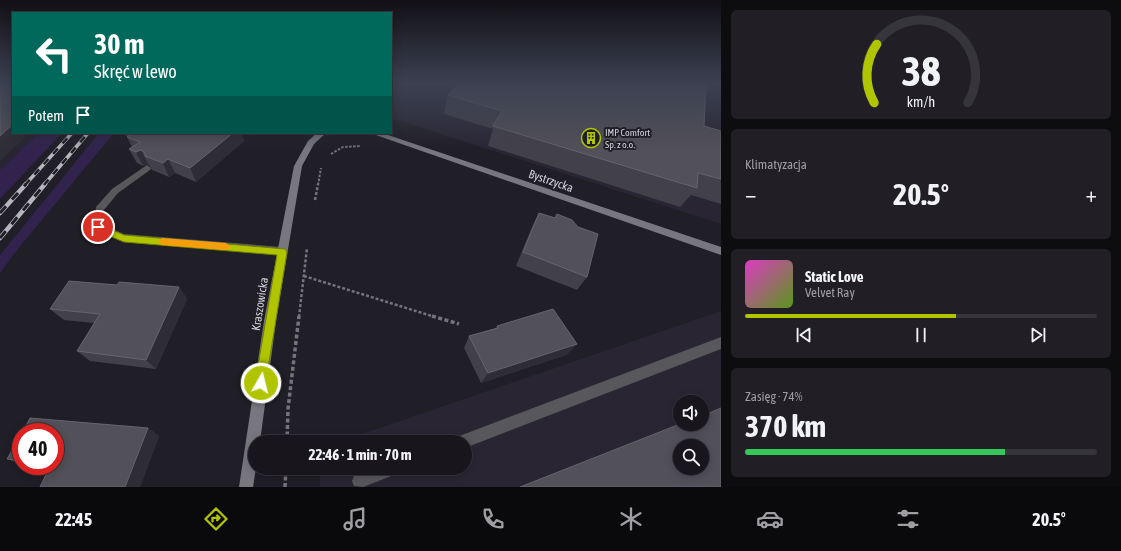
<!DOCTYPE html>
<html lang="pl">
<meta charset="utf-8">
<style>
body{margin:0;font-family:"Asap Condensed",sans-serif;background:#211f25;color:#f1f3f6;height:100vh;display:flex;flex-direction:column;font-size:15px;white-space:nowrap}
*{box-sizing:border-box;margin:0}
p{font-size:13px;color:#9f9fa3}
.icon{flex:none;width:22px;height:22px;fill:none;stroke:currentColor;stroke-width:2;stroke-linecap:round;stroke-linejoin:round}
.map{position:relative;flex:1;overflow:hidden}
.panel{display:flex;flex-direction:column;gap:10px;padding:10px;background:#0d0c0f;width:400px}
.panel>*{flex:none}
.guide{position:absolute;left:12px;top:12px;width:380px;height:122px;border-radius:0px;box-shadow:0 2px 10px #0003,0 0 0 1px #36353b;background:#00695c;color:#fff;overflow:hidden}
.fabs{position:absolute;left:673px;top:395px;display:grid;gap:8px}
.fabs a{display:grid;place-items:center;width:36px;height:36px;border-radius:50%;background:#18161c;box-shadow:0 2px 10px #0003,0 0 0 1px #36353b;font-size:20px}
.speed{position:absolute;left:12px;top:423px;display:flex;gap:8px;font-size:20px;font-weight:700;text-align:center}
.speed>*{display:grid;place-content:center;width:52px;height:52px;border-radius:50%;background:#18161c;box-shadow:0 2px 10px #0003,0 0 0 1px #36353b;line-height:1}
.speed .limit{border:6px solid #d22;background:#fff;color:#111}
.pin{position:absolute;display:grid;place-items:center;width:34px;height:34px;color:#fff;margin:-17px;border:2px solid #fff;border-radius:50%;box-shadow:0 1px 4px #0007}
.me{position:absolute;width:44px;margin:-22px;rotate:8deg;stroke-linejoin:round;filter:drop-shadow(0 0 3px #0008)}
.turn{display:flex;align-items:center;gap:14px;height:84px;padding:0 16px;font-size:18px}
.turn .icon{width:52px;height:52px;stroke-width:2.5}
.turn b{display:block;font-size:28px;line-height:34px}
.then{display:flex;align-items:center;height:38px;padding:0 16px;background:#0003;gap:8px;font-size:15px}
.big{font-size:30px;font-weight:700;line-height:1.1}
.panel .card{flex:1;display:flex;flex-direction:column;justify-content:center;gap:6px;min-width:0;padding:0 14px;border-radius:6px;background:#211f25}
.panel .dial{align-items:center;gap:0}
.dial svg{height:104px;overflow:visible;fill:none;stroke:#36353b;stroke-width:7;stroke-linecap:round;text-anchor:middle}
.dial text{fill:#f1f3f6;stroke:none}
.song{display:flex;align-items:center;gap:12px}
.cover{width:48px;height:48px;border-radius:6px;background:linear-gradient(135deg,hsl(310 70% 55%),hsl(90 70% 35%))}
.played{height:4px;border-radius:2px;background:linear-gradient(90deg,#b0c500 60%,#36353b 60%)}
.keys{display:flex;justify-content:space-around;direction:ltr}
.heat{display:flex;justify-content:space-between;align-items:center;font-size:22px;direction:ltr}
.charge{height:6px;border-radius:3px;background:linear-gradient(90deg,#34c759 74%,#36353b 0)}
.trip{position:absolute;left:248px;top:435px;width:224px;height:40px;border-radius:20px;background:#18161c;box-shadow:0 2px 10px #0003,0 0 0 1px #36353b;font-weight:700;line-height:40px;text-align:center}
.tabs{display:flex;height:64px;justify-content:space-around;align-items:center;background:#0a090b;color:#9f9fa3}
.tabs .icon{width:28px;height:28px}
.tabs .selected{color:#b0c500}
.tabs b{font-size:18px;color:#f1f3f6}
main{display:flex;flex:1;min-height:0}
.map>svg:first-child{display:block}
.built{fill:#292533;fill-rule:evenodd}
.green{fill:#31234d}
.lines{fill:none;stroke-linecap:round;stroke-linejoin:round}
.path-far2{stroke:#76747b;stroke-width:2;stroke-dasharray:2.5 1.5;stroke-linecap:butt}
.path-far1{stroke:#76747b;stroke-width:2.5;stroke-dasharray:3 2;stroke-linecap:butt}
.path{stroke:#76747b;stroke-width:3.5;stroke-dasharray:4 2.5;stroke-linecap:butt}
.lane{fill:#58575c;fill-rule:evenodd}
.secondary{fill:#78777e;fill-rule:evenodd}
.rail-far1-casing{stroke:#b6b5bb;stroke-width:3.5}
.rail-casing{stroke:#b6b5bb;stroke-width:4.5}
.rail-far1{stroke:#201e26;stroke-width:2.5;stroke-dasharray:7;stroke-linecap:butt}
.rail{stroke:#201e26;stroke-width:3;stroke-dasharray:9;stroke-linecap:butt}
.wall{fill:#424049}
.shaded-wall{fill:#2e2c34}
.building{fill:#525058;stroke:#66646c;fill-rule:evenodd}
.route{fill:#b0c500;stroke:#728000}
.slow{fill:#f59e0b}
.labels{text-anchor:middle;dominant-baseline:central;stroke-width:4;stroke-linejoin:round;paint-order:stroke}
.far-poi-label{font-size:10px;fill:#d3d2d8;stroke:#201e26;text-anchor:start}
.street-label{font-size:12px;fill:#d3d2d8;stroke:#201e26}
</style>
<main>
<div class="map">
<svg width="721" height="487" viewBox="0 0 721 487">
<rect width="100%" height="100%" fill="#201e26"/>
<g class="built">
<polygon points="0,83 13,133 38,133 0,170"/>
<polygon points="391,83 721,83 721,224 391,118"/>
<path d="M721,311V487H320V468H465V442H339ZM680,402H702V424H680ZM680,446H702V468H680Z"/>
</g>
<g class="green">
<polygon points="38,133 62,133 0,199 0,170"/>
<polygon points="99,133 114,133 17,250 0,273 0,255"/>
</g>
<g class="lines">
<g class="path-far2">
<polyline points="331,154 343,147 360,146"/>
<polyline points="318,185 321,168"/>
</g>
<g class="path-far1">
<polyline points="315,200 318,184"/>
<polyline points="304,276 435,317"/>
<polyline points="299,317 307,248"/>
</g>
<g class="path">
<polyline points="432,316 459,324"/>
<polyline points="287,442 288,409 299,316"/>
<polyline points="285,487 286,468"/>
</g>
<g class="lane">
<polygon points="147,165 151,168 150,170 118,193 104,210 104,225 124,234 282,247 286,248 287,251 286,254 282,255 123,242 96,230 94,227 96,207 112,189"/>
<polygon points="721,337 721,349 465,448 465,442 455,442 457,437 462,435"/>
<polygon points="374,468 401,468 399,473 394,475 363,487 354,486 352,481 354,476"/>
</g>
<g class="secondary">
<polygon points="317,133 326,133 314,144 302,166 276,321 260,442 255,442 256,468 253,487 239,487 264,321 294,166 308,141"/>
<polygon points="370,133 382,133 721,247 721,255"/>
</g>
<defs>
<g id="rail-far1">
<polyline points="25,185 72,133"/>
<polyline points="44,185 88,133"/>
</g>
<g id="rail">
<polyline points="0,213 26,184"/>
<polyline points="0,238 45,184"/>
</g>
</defs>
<use href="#rail-far1" class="rail-far1-casing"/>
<use href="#rail" class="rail-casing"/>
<use href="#rail-far1" class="rail-far1"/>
<use href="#rail" class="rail"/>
</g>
<g class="wall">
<polygon points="448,95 704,126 721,131 721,204 691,195 680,207 488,146 493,129 444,114"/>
<polygon points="120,133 241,133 244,141 196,182 175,173 169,177 152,170 149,165 148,164 143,166 137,163 129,149 132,147 127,137 127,136"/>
<polygon points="539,213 578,227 587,277 577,290 516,266 532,227"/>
<polygon points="117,285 179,287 187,299 156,369 90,361 77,351 94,323 64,320 50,309"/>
<polygon points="497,326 577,344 566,355 481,383 464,348 469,336 496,328"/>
<polygon points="30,418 148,428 159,436 140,487 40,487 49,467 32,466 55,466 55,432 23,432"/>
<polygon points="21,435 21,464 7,459"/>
</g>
<g class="shaded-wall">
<polygon points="13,124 13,133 29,133 0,161 0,136"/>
<polygon points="233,133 241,133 244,141 196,182 190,168"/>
<polygon points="141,150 148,164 143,166 136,152"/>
<polygon points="168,159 175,173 169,177 163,163"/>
<polygon points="179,287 187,299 156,369 146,360"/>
<polygon points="577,344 566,355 481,383 488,373"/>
<polygon points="148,428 159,436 140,487 125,487"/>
</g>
<g class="building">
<polygon points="0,83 13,83 13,124 0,136"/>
<polygon points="458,83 706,83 704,126 721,131 721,179 698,173 697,188 493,126 502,111 448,95"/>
<polygon points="132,133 233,133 190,168 168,159 163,163 145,156 145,153 141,150 136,152 129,149 140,142 127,137"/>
<polygon points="539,213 555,218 557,214 572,220 578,227 598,234 587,277 523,252"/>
<polygon points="69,281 117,285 119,282 179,287 146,360 77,351 100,314 50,309"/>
<polygon points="553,309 577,344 488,373 469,336 498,328 497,326"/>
<path d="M721,408V487H520L680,424H702V416ZM680,446H702V468H680Z"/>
<polygon points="30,418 148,428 125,487 40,487 50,466 55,466 55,432 23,432"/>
<polygon points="21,435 21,461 7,459"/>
</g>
<linearGradient id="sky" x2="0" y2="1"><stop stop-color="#121015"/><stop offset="0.55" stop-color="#3c4152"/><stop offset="1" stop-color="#3c4152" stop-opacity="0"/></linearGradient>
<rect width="721" height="151" fill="url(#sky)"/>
<polygon class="route" points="98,224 124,235 285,249 287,252 265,387 261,389 257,387 255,383 277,255 124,242 95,230 94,227 95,225"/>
<polygon class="slow" points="162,238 226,243 231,247 226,250 162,245 158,241"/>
<defs>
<symbol id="building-ring" viewBox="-11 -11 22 22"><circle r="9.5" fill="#201e26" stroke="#b0c500" stroke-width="1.5"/><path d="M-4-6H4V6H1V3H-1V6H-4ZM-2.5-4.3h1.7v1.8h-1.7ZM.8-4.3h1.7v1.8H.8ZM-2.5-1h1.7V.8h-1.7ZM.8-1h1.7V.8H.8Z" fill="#b0c500"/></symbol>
</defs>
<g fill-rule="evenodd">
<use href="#building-ring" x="580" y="127" width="22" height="22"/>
</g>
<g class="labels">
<g class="far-poi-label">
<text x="605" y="132">IMP Comfort<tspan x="605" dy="12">Sp. z o.o.</tspan></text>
</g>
<g class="street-label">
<text transform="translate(551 181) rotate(19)">Bystrzycka</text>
<text transform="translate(260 304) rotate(-81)">Kraszowicka</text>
</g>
</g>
</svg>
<div class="fabs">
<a><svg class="icon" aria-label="sound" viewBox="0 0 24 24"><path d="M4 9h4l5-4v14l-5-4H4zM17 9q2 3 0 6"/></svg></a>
<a><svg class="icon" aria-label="search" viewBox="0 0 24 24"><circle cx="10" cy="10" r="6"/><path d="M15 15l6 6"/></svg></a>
</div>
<div class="speed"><div class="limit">40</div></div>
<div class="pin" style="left:98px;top:227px;background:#d93025"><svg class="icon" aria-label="arrive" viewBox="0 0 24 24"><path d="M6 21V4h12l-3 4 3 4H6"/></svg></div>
<svg class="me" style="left:261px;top:383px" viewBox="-20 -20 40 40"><circle r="17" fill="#b0c500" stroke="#fff" stroke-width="3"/><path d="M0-11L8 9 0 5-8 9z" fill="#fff"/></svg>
<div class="trip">22:46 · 1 min · 70 m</div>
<div class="guide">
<div class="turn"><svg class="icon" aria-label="left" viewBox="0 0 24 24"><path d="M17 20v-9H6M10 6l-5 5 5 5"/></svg><div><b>30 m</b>Skręć w lewo</div></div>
<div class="then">Potem<svg class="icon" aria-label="arrive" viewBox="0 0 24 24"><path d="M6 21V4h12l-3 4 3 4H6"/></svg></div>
</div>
</div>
<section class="panel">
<div class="card dial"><svg viewBox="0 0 100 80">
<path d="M14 69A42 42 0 1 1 86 69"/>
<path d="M14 69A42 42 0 0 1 16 24" stroke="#b0c500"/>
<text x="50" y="56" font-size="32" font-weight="700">38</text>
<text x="50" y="72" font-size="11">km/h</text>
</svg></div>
<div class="card"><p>Klimatyzacja</p>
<div class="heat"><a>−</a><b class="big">20.5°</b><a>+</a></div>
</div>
<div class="card">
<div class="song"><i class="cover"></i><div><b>Static Love</b><p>Velvet Ray</p></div></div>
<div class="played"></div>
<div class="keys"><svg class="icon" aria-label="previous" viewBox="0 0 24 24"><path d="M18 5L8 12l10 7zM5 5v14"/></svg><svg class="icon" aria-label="pause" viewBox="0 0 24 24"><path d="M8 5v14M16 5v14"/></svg><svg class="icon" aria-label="next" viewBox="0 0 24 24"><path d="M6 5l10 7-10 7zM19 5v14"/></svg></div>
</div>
<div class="card"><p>Zasięg · 74%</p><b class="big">370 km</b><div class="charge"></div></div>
</section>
</main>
<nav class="tabs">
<b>22:45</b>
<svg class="icon selected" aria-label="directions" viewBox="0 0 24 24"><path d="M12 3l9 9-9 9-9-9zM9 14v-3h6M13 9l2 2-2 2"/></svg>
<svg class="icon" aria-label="music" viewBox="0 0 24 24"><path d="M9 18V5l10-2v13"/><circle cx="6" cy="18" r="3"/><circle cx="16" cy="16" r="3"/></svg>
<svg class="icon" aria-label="phone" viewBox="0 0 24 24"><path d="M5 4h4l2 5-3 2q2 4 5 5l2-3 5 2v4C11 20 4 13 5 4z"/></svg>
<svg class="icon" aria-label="climate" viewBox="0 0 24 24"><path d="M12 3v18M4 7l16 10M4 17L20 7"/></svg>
<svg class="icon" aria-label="car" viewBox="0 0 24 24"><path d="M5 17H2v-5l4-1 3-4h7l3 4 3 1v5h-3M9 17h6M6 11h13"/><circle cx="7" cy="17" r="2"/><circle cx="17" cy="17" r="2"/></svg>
<svg class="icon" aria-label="filters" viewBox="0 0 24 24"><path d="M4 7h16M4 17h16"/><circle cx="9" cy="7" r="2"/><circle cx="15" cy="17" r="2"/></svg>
<b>20.5°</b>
</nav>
